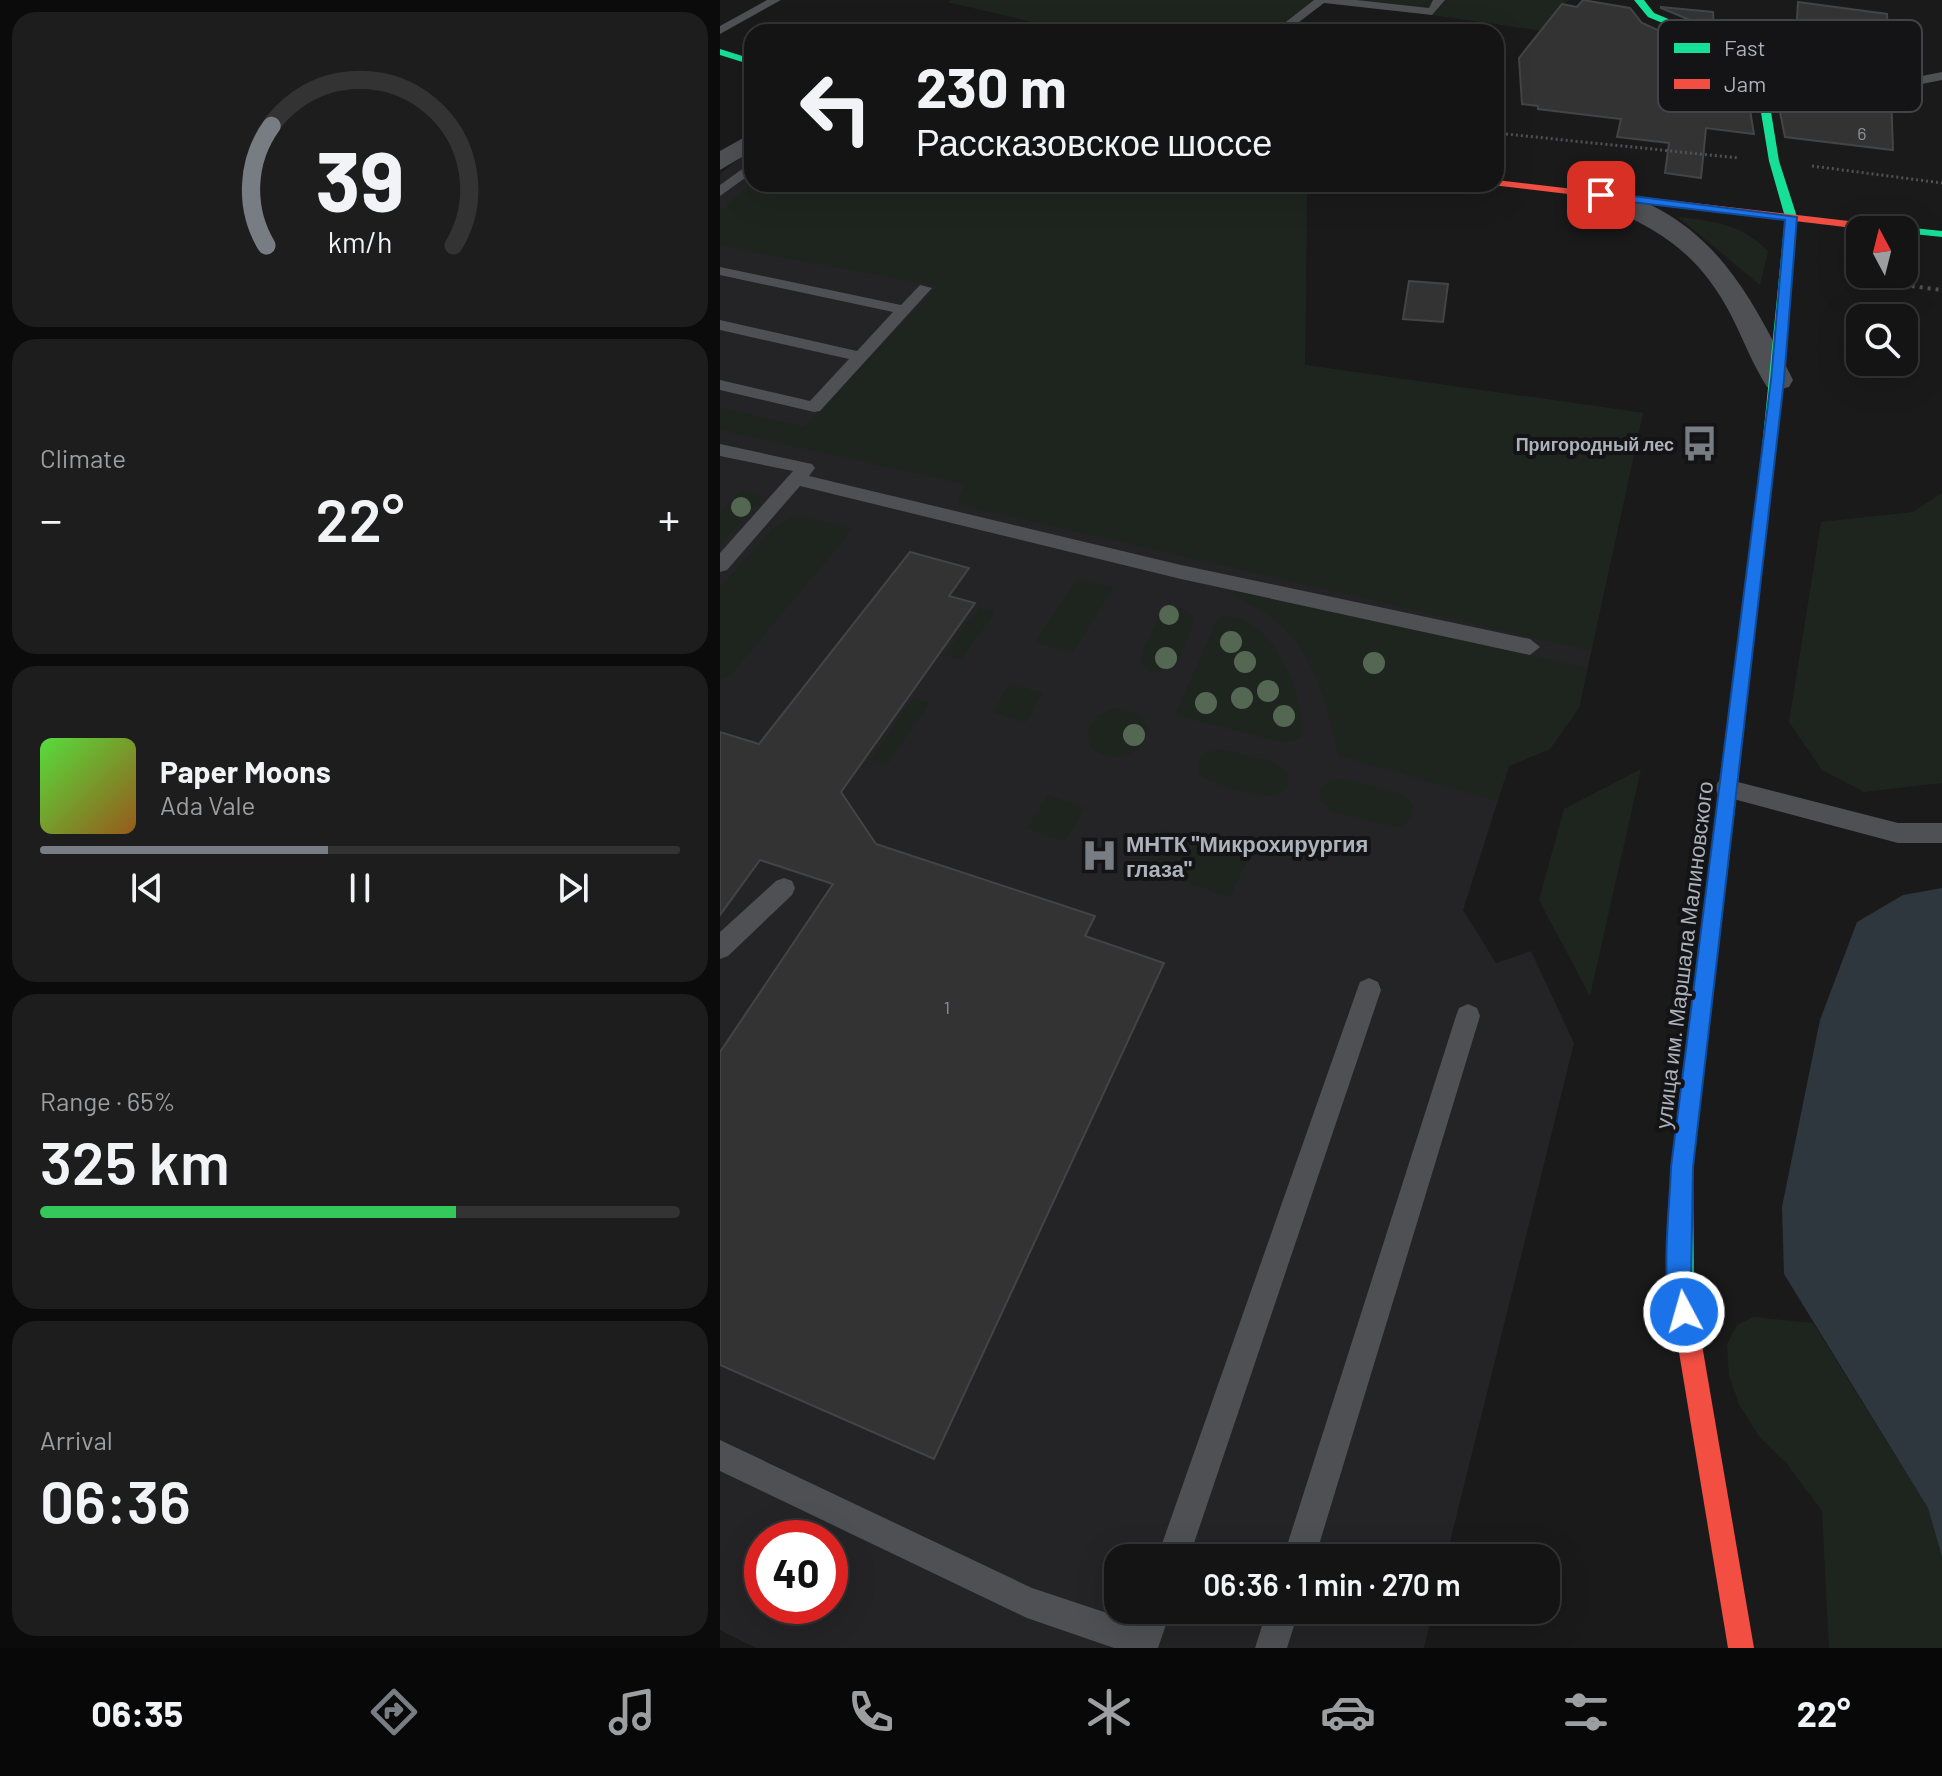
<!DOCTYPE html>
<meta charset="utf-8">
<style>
body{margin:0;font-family:Barlow,sans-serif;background:#1d1d1d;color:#f1f3f6;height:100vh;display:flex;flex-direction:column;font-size:30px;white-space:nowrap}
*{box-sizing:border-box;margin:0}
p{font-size:26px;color:#9d9ea0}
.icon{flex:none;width:44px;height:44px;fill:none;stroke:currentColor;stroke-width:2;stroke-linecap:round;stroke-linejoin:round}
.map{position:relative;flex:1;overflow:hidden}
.sheet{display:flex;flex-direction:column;gap:12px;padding:12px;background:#0b0b0b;width:720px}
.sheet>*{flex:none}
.banner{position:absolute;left:24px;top:24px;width:760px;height:168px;border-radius:24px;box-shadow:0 8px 32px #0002,0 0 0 2px #333334;background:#141414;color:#f1f3f6;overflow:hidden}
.needle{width:52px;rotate:353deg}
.buttons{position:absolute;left:1126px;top:216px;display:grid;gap:16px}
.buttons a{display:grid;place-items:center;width:72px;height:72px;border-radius:16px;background:#141414;box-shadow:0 8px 32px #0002,0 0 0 2px #333334;font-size:40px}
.speed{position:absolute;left:24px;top:1520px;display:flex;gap:16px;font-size:40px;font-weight:700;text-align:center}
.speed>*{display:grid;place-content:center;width:104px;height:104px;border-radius:50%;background:#141414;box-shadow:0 8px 32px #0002,0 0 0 2px #333334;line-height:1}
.speed .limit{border:12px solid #d22;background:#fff;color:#111}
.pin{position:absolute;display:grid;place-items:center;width:68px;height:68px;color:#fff;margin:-34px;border-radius:16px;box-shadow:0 4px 12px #0006}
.me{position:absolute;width:88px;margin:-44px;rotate:354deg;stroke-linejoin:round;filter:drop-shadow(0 0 6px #0008)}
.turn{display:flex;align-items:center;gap:28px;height:168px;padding:0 40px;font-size:36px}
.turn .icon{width:104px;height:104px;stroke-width:2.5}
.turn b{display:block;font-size:56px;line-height:68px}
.big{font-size:60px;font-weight:600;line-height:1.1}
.sheet .card{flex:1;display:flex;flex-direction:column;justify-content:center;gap:12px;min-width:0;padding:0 28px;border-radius:24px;background:#1d1d1d}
.sheet .dial{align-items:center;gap:0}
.dial svg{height:208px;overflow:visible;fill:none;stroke:#333334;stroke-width:7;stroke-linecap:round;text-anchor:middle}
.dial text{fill:#f1f3f6;stroke:none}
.song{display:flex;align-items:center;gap:24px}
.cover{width:96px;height:96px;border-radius:12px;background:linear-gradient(135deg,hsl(110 70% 55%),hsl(30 70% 35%))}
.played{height:8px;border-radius:4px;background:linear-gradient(90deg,#787d83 45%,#333334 45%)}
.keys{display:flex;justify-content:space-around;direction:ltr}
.heat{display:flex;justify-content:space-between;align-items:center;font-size:44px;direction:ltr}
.charge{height:12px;border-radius:6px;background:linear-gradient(90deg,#34c759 65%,#333334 0)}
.trip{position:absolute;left:384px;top:1544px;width:456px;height:80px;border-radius:24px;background:#141414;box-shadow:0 8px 32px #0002,0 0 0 2px #333334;font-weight:600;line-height:80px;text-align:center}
.menu{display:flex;height:128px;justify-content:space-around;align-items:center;background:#080808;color:#9d9ea0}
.menu .icon{width:56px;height:56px}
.menu .selected{color:#787d83}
.menu b{font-size:36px;color:#f1f3f6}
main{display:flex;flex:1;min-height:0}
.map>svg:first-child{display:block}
.built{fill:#242426;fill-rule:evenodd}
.green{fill:#1e251e}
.water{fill:#2d373d}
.building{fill:#333334;stroke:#424446;stroke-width:2}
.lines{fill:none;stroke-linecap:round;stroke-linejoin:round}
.path-far1{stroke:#505155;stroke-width:3;stroke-dasharray:2 3;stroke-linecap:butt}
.path{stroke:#505155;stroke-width:4;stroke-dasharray:3 5;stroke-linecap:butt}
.lane{fill:#4e5053;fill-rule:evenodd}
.street{fill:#4e5053;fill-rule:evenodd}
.fast{fill:#16e098;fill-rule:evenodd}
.jam{fill:#f24e42;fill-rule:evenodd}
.tree{fill:#546753}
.route{fill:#1a73e8;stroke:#114b97;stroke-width:2}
.labels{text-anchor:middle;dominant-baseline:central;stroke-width:8;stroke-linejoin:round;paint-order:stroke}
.number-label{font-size:18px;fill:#8d9299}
.far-poi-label{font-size:18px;font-weight:bold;fill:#abb2bb;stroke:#141416;text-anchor:end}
.poi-label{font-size:22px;font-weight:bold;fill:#abb2bb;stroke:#141416;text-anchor:start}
.street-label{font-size:22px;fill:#abb2bb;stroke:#141416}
.key{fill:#141416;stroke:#414348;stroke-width:2}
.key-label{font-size:22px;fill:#abb2bb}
</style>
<main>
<section class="sheet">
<div class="card dial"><svg viewBox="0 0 100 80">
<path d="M14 69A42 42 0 1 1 86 69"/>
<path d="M14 69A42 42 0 0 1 16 23" stroke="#787d83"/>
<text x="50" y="56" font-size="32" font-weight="700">39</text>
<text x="50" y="72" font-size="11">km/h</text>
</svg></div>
<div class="card"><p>Climate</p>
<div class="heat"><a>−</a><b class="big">22°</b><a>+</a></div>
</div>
<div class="card">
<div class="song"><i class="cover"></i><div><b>Paper Moons</b><p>Ada Vale</p></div></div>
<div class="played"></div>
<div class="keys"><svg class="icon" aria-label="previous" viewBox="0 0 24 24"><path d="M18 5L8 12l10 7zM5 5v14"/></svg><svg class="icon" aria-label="pause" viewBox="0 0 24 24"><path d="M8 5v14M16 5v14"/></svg><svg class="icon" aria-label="next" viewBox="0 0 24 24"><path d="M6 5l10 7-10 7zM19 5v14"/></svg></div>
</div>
<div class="card"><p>Range · 65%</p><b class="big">325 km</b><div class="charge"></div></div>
<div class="card"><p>Arrival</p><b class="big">06:36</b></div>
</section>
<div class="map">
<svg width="1222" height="1648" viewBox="0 0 1222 1648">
<rect width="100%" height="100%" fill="#1a1a1a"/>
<path class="built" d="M32,148V184H587L585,365L923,413L859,708L830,749L789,766L743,910L776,963L811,951L854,1043L726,1558H398V1610H713L704,1648H36L0,1630V174ZM42,1538H110V1606H42Z"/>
<g class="green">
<polygon points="232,0 603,0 567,32 355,32 227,2"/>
<polygon points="606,0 849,0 835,12 831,32"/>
<polygon points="32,183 587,184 585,365 923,413 871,651 237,504 244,484 0,430 0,407 84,427 218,286 0,246 0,211"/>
<path d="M958,217C994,221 1021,224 1048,251L1040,285Z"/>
<polygon points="21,490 44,496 0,546 0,513"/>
<polygon points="1222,493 1222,783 1144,792 1102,770 1069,722 1101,522 1193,512"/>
<polygon points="77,515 133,529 10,676 0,680 0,588 54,527"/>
<polygon points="358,578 394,588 352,653 315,642"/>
<path d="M517,589L867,668L859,708L830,749L789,766L777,801L619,756C606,704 594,645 545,613C534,606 523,601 512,594Z"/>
<polygon points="259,608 275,612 241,660 224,655"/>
<path d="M459,608L469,612L474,620C468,642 457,676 430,671L421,664V654L440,616Z"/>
<path d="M504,616C553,616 586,696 582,737L565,743L455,715L497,620Z"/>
<polygon points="290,684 323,693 306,722 273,712"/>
<polygon points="193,698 209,703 167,765 150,760"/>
<path d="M396,708L421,714L428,729C423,757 392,765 371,748L367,732L377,716Z"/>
<path d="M499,749L556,763L568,773V785C563,791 560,795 552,796C539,798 487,783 478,773V762L486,752Z"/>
<polygon points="921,769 870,996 819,900 844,809"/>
<polygon points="624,779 683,794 693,804 691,819 680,827 671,827 611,811 599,800 601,788 611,780"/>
<polygon points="328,795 365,808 345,842 307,828"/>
<polygon points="442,830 529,858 510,897 422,867"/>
<polygon points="1033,1317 1093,1323 1208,1508 1222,1557 1222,1648 1109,1648 1102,1511 1067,1464 1038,1435 1019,1404 1009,1375 1007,1345 1017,1325"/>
</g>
<polygon class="water" points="1222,888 1222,1557 1208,1508 1064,1274 1062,1207 1100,1020 1137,922 1183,895"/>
<g class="building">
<polygon points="863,0 910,8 922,23 995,56 996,71 1024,74 1034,134 986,128 981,178 945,173 949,143 897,137 901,119 818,109 818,106 802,104 799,58 842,4 857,7"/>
<polygon points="1078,2 1167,14 1170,79 1144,80 1074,68"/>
<polygon points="941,7 993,12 994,30 941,8"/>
<polygon points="1053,78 1143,94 1171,93 1173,150 1065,137"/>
<polygon points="689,281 728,284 723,322 683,319"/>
<polygon points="190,552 249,568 229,596 255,603 121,792 156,844 375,916 365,936 444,963 214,1459 0,1365 0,1052 113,884 40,860 0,915 0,732 39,744"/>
</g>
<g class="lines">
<g class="path-far1">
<polyline points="776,133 1019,158"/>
<polyline points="1092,166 1222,183"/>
</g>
<polyline class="path" points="1160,274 1160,282 1222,290"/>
<g class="lane">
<polygon points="47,0 61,0 0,34 0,26"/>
<polygon points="594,0 636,0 709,8 713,0 725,0 712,15 604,3 566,32 553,32"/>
<polygon points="1039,65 1144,83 1166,83 1222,72 1222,80 1166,91 1144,91 1035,72 1035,66"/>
<polygon points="32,162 32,173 0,196 0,185"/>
<polygon points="0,267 181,305 200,285 212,288 100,411 94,412 0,390 0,380 90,401 129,359 0,330 0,320 137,351 173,312 0,275"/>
<polygon points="0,444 92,464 95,468 89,476 461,565 810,639 820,647 810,655 461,579 80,486 7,570 0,572 0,553 73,471 0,456"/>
<polygon points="1006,779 1178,823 1222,823 1222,843 1178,843 1006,797 998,794 995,788 998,782"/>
<polygon points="64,878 72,881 75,888 72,895 8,956 0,959 0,932 56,881"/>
<polygon points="649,978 658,982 661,990 469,1558 437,1558 637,990 640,982"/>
<polygon points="748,1004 757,1008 760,1016 595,1558 563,1558 736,1016 739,1008"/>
<polygon points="0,1440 312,1588 414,1622 419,1610 451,1610 438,1648 394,1648 307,1618 0,1471"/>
<polygon points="547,1610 579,1610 567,1648 535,1648"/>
</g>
<g class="street">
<polygon points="32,133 32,151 0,170 0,151"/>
<path d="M881,187C989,214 1027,288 1073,380L1069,387L1058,390L1047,387C1033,365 1023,339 1011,315C977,250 937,228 872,201L868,195L872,189Z"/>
</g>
<g class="fast">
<polygon points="914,0 924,0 934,13 992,37 1044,69 1059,161 1077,217 1053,461 1043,461 1041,458 1065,217 1049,161 1034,70 986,41 928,17"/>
<polygon points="0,49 32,59 32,65 0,55"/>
<polygon points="1184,227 1222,231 1222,237 1184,233 1184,230 1178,230"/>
<polygon points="1009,775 1015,777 1018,782 973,1167 974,1298 970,1306 962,1310 954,1306 950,1298 951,1167 1000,782 1003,777"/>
</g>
<g class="jam">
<polygon points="776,180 1180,227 1186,230 1184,232 1184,230 1150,230 772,185 776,184"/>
<polygon points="1048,453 1055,458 1018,782 1015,787 1003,787 1000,782 1041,458"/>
<polygon points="962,1286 970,1290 974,1298 1034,1648 1008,1648 950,1298 954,1290"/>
</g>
</g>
<g class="tree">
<circle cx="21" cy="507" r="10"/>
<circle cx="449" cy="615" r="10"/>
<circle cx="511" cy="642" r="11"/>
<circle cx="446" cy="658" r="11"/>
<circle cx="525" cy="662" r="11"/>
<circle cx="654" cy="663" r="11"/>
<circle cx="548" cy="691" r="11"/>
<circle cx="522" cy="698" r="11"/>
<circle cx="486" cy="703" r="11"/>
<circle cx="564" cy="716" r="11"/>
<circle cx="414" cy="735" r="11"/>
</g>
<path class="route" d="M881,192L1077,217L1064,380L973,1167L971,1285L976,1312L972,1320L964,1323L955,1320C939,1280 950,1210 951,1167L1051,380L1065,220L877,198Z"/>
<defs>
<symbol id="bus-bare" viewBox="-9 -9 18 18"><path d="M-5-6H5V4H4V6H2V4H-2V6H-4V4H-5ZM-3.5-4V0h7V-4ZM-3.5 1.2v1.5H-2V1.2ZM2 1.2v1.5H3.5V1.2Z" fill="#787d83" stroke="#141416" stroke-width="2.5" paint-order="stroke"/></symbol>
<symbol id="hospital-bare" viewBox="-9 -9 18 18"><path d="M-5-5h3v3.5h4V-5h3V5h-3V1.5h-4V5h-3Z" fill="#787d83" stroke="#141416" stroke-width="2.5" paint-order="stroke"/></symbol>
</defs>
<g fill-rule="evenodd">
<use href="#bus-bare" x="954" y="418" width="51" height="51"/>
<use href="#hospital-bare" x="354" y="830" width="51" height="51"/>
</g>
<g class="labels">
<g class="number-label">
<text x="1142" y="133">6</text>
<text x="227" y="1007">1</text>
</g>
<g class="far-poi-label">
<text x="954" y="444">Пригородный лес</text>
</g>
<g class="poi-label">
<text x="406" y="843">МНТК "Микрохирургия<tspan x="406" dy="25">глаза"</tspan></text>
</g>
<g class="street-label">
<text transform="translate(963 955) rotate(-83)">улица им. Маршала Малиновского</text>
</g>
</g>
<rect x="938" y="20" width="264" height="92" rx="12" class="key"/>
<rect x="954" y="43" width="36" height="10" fill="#16e098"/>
<rect x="954" y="79" width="36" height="10" fill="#f24e42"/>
<g class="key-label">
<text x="1004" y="56">Fast</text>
<text x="1004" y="92">Jam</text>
</g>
</svg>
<div class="buttons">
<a><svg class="needle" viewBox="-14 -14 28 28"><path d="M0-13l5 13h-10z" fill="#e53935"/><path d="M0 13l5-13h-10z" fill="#9d9ea0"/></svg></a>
<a><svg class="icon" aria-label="search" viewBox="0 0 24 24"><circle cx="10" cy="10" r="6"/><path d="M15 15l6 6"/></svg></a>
</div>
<div class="speed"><div class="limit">40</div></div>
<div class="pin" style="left:881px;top:195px;background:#d93025"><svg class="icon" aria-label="arrive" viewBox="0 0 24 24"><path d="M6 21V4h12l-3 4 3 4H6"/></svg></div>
<svg class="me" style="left:964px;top:1312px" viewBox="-20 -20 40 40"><circle r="17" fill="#1a73e8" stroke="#fff" stroke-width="3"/><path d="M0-11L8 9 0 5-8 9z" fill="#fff"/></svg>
<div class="trip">06:36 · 1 min · 270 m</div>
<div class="banner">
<div class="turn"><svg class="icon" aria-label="left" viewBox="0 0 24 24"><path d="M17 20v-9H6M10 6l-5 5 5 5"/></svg><div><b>230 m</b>Рассказовское шоссе</div></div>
</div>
</div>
</main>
<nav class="menu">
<b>06:35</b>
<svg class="icon selected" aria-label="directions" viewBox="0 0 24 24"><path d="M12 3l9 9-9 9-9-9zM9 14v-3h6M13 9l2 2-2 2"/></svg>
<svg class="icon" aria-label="music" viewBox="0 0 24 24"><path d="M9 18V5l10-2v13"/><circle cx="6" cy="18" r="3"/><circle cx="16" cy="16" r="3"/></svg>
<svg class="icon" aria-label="phone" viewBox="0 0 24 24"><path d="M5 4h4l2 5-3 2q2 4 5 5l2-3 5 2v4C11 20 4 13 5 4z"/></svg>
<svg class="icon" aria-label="climate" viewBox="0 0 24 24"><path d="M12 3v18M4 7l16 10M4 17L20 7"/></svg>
<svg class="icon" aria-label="car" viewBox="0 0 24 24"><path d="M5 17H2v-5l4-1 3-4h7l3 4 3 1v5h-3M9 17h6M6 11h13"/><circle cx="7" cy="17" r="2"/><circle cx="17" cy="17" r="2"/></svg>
<svg class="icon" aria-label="filters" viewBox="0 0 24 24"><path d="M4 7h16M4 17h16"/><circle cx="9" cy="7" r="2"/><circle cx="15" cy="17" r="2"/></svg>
<b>22°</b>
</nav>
